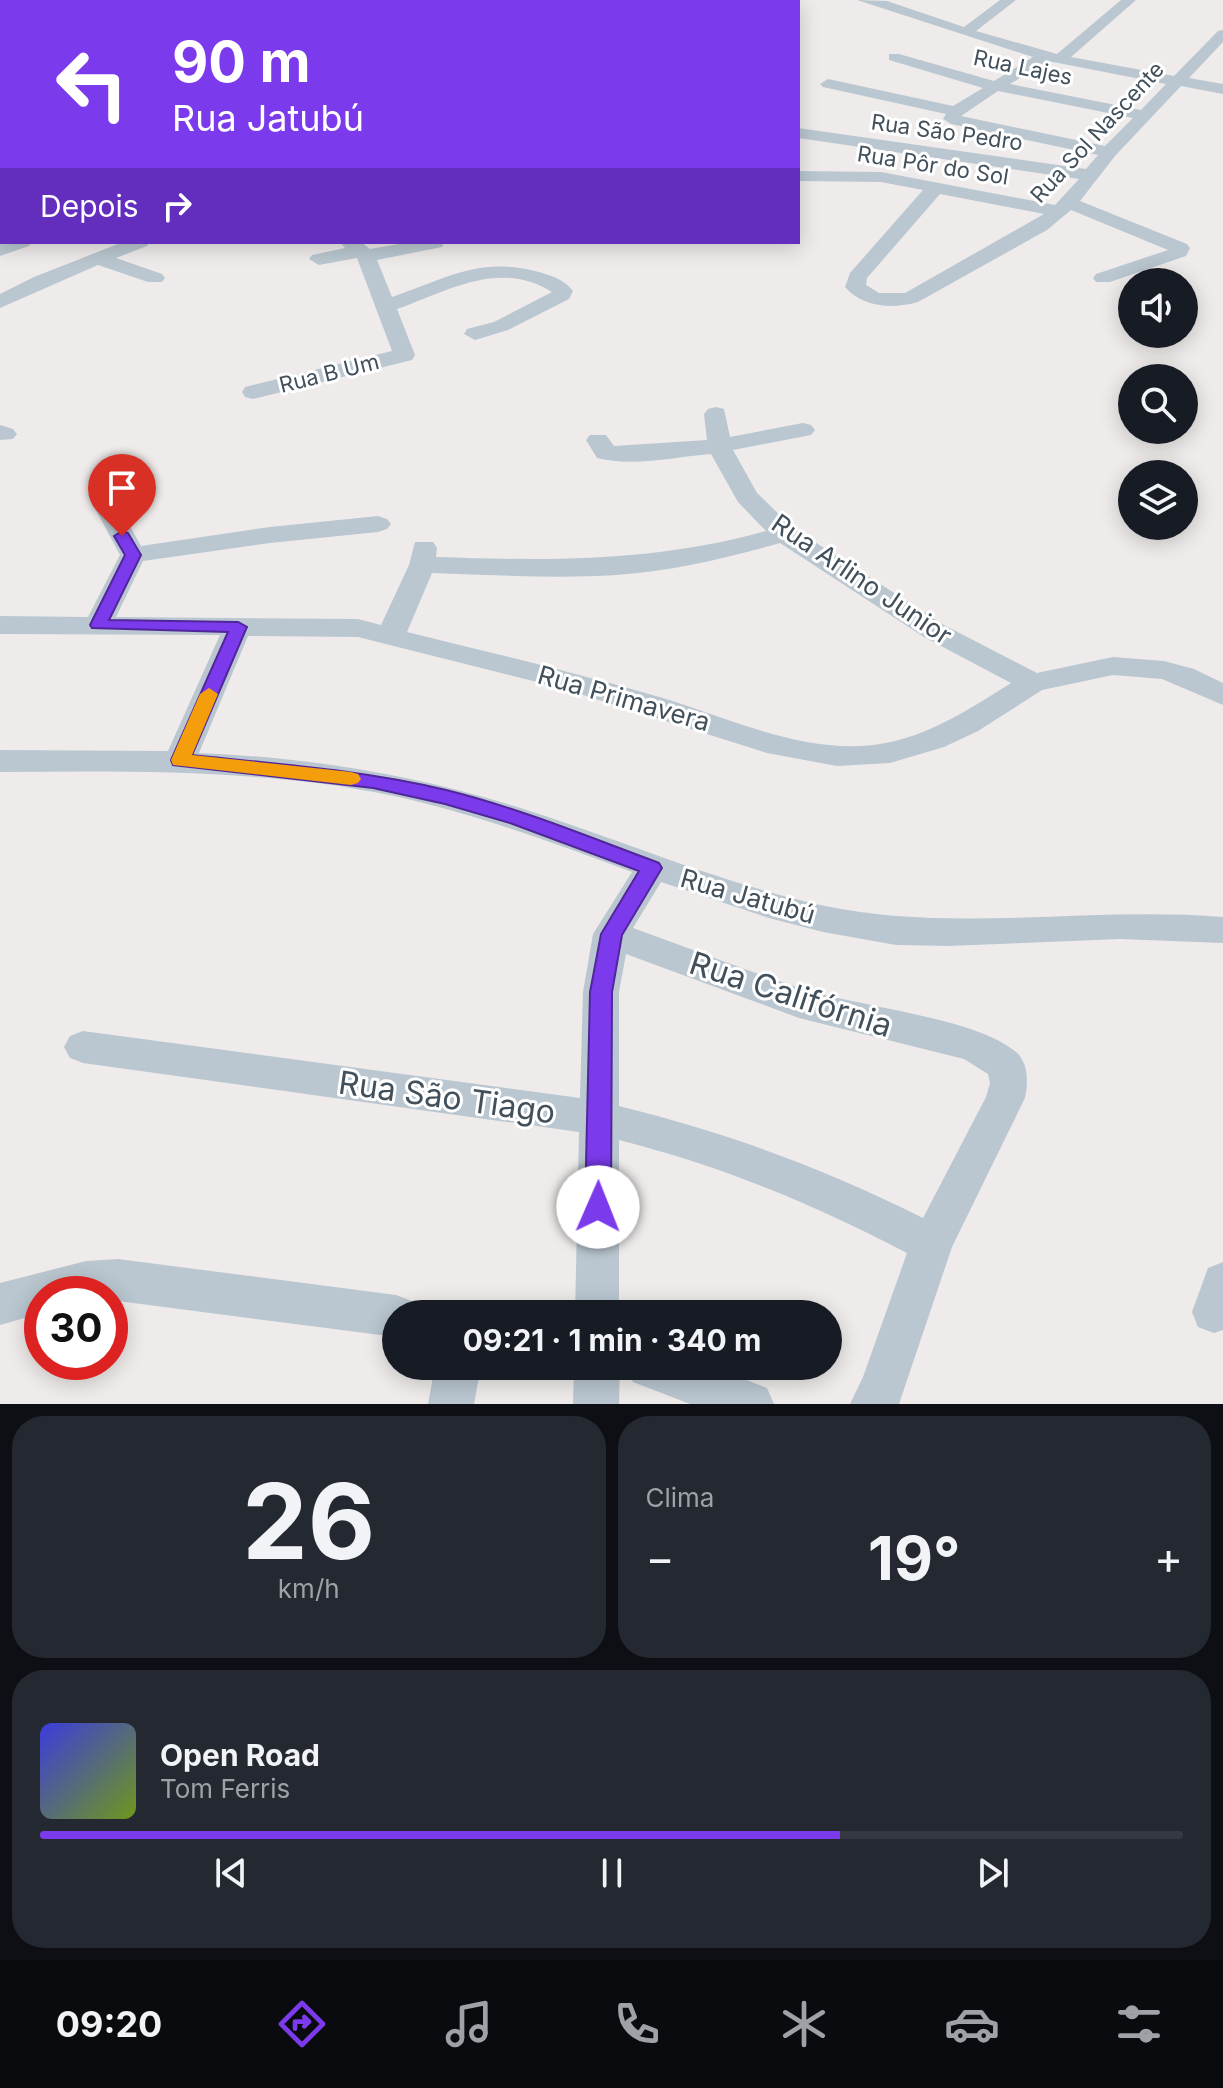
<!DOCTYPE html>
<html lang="pt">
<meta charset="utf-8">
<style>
body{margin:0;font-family:Inter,sans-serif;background:#242831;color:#f1f3f6;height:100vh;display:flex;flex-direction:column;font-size:30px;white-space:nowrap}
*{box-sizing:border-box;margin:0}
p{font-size:26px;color:#9ea1a6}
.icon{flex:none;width:44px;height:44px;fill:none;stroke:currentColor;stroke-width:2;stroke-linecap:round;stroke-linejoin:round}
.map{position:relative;height:1404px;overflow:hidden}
.panel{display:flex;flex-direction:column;gap:12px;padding:12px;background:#0d0f14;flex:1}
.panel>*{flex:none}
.banner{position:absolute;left:0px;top:0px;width:800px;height:244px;box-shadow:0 4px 20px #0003;background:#7c3aed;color:#fff;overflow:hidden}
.buttons{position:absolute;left:1118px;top:268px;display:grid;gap:16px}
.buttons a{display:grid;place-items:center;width:80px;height:80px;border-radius:50%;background:#171b24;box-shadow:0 4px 20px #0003;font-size:40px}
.speed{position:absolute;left:24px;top:1276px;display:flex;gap:16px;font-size:40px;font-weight:700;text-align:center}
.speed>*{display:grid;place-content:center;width:104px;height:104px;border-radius:50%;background:#171b24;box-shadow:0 4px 20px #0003;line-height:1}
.speed .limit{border:12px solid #d22;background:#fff;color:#111}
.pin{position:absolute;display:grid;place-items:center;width:68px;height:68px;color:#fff;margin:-82px -34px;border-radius:50% 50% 50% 0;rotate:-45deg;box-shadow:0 0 8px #0007}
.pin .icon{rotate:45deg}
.me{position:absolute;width:88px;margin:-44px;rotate:1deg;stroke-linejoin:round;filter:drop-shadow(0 0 6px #0008)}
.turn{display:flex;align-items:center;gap:28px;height:168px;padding:0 40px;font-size:36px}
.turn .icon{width:104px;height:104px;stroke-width:2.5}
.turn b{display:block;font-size:56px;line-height:68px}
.then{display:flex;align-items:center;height:76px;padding:0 40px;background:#0003;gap:16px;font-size:30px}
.big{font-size:60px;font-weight:700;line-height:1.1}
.panel .card{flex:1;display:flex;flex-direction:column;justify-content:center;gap:12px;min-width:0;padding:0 28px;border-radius:32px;background:#242831}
.panel .dial{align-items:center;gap:0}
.dial b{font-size:104px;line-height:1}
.song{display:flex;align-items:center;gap:24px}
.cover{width:96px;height:96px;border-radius:12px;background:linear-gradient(135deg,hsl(240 70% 55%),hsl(80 70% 35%))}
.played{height:8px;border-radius:4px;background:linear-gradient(90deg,#7c3aed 70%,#363941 70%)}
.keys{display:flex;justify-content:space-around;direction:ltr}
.heat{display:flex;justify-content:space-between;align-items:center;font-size:44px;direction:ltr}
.panel .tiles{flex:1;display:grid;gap:12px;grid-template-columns:1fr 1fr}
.card:last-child{grid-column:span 2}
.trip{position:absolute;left:382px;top:1300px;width:460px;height:80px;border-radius:40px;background:#171b24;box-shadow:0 4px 20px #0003;font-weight:700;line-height:80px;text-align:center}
.tabs{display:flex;height:128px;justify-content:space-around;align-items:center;background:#090b0e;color:#9ea1a6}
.tabs .icon{width:56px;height:56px}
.tabs .current{color:#7c3aed}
.tabs b{font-size:36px;color:#f1f3f6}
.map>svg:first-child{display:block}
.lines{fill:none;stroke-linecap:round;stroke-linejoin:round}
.minor{fill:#bac7d0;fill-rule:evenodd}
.route{fill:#7c3aed;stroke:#51269a;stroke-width:2}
.slow{fill:#f59e0b}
.labels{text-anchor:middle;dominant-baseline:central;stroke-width:6;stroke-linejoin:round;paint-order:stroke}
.far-street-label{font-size:22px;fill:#42505b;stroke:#fff}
.street-label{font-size:26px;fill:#42505b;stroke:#fff}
.near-street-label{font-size:32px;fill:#42505b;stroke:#fff}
</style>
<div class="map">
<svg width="1223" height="1404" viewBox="0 0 1223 1404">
<rect width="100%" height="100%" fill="#efebeb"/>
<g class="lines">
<g class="minor">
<polygon points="272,0 295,0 297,2 274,2"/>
<polygon points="405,0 420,0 422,2 407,2"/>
<polygon points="443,0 483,0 441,2"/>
<polygon points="589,0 603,0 604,2 590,2"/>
<path d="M857,0L887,1L964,27L1000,0H1016L976,31L1057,54L1121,0H1136L1071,57L1174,76L1218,31L1223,30V42L1189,78L1223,84V94L1181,86L1115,156L1080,201L1187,244L1190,248L1186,256L1110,282H1096L1093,278L1096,274L1168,250L1071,210L1047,230L918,302C893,309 863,308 845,287L850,273L923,190L881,182L798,181V171L881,172L1055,205L1079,179L798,138V128L1086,169L1098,155L951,124L943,119L946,114L823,87L820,84L828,79L953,106L983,88L889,60V54H899L994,81L1033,57ZM1048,61L1166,84L1141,110L1010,84ZM998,91L1133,118L1105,146L961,116ZM940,194L1044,214L905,293H879L866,285L867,278Z"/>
<rect x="0" y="12" width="2" height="8"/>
<rect x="0" y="42" width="2" height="8"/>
<rect x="0" y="76" width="2" height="10"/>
<rect x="0" y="113" width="2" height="10"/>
<polygon points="0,164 2,164 0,176"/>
<polygon points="4,242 32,242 29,246 0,256 0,243"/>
<polygon points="123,242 150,242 147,246 116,258 162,274 165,278 162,282 148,282 98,265 0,308 0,294 34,277"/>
<path d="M340,242H361L370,249L410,242H444L442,247L377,260L392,297C445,279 478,257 535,271C550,275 564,279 573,291L569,299L508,330L475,340L464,334L467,329L494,322L552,292C499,259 448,291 397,309L415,355L412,360L253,399L245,397L242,392L245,387L392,351L357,258L319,265L309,259L312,255L345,248Z"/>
<path d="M716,407L724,409L730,437L803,423L811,425L815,430L811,435L733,450L757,493L793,528L944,625L1037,673L1113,657L1164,661L1194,669L1223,683V705L1162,679L1113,675L1042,690L978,731L944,747L890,763L837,766L767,753L561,688L358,637L248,636L199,753C306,757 411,774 514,806C618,838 718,883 825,906C956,933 1090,906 1223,917V943L1120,939L948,946L896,945L823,932L769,918L661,882L633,928C689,948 744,970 800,988C857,1007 975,1017 1016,1052C1029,1063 1028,1084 1025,1098L952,1247L899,1404H850L863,1377L907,1253C814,1204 721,1166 619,1140V1314H575L579,1132L83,1063L70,1058L64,1047L70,1036L83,1031L580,1098L583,992L593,934L632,872C554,843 476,814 394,796C265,769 131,771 0,772V750L168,751L220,635L0,634V616L88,617L120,555L89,497L93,492H111L141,546L270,527L378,516L387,519L391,524L387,529L378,532L270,543L143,561L116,617L358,619L381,625L409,565L415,542H433L437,548L436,557C552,561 654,562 766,531L738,502L711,454C675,457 633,467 597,458L586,440L590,435H606L614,446L707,440L704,414L708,409ZM780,543L924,637L1011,683C973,707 935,732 891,742C809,760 725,715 649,694C568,671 488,652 407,632L432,573C493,575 555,579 617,575C673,571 727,558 780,543ZM626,954L799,1018L964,1059L988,1074L990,1083L986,1097L923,1218C826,1169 725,1132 619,1106V992Z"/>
<polygon points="0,425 13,429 17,434 13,439 0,440"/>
<polygon points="118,1259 396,1295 412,1301 417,1314 396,1314 396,1337 110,1300 110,1294 42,1294 42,1313 0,1325 0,1283 86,1261"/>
<polygon points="1223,1262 1223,1330 1214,1333 1198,1327 1192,1312 1208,1268"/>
<polygon points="435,1366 481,1366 474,1404 428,1404"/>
<polygon points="574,1366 620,1366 619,1404 573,1404"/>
<polygon points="626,1366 710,1366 767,1388 774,1404 690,1404 633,1382"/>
</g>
</g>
<path class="route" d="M122,531L128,533L141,555L109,620L238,622L247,627L192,755C277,764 363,770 446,790C519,808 589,837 659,863L662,868L622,935L612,992L611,1207L607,1215L598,1218L589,1215L585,1207L590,992L601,934L639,871L510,823L445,804L373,788L173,765L171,760L228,632L92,628L90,625L125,555L114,536Z"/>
<polygon class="slow" points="209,688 218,694 192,755 351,772 358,774 361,779 358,783 351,785 173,765 171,760 200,694"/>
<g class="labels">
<g class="far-street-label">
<text transform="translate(1023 67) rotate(12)">Rua Lajes</text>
<text transform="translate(947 132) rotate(8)">Rua São Pedro</text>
<text transform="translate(1097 132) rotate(-47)">Rua Sol Nascente</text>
<text transform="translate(933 165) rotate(9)">Rua Pôr do Sol</text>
<text transform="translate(329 373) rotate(-14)">Rua B Um</text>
</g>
<g class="street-label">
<text transform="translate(862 579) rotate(34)">Rua Arlino Junior</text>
<text transform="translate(624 698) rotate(16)">Rua Primavera</text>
<text transform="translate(748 896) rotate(16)">Rua Jatubú</text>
</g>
<g class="near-street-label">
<text transform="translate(791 994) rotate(18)">Rua Califórnia</text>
<text transform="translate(447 1097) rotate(8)">Rua São Tiago</text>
</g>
</g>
</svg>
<div class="buttons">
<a><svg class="icon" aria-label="sound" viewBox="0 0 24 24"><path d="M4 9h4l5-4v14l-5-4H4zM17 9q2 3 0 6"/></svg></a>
<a><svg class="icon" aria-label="search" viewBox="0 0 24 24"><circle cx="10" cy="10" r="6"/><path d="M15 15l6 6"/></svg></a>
<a><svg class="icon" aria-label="layers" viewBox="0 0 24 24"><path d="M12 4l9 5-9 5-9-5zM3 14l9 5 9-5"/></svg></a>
</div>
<div class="speed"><div class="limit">30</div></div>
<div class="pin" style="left:122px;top:536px;background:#d93025"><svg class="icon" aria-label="arrive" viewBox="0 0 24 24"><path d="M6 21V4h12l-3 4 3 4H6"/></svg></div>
<svg class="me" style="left:598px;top:1207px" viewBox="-20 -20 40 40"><circle r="19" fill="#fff"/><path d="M0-13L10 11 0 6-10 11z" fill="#7c3aed"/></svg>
<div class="trip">09:21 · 1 min · 340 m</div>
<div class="banner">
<div class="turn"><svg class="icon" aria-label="left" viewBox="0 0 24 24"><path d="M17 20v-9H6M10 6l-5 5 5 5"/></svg><div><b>90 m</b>Rua Jatubú</div></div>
<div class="then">Depois<svg class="icon" aria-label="right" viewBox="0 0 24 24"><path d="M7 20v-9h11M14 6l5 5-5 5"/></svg></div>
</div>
</div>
<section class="panel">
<div class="tiles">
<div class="card dial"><b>26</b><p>km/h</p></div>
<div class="card"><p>Clima</p>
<div class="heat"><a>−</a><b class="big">19°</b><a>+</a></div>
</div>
<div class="card">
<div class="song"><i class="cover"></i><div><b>Open Road</b><p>Tom Ferris</p></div></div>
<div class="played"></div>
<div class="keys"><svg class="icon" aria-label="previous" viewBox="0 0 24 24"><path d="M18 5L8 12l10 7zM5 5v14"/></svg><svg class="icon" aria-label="pause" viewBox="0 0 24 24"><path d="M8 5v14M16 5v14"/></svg><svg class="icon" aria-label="next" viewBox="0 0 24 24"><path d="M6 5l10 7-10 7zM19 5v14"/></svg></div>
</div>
</div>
</section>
<nav class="tabs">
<b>09:20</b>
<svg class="icon current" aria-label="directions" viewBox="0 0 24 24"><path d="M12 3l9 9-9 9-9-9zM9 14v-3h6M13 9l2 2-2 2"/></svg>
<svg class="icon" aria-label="music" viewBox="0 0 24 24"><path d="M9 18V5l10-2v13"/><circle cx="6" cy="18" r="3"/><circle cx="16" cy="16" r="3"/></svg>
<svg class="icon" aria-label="phone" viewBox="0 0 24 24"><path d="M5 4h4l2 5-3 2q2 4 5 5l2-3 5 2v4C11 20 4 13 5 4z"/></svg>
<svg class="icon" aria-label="climate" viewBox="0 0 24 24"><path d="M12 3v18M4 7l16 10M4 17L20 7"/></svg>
<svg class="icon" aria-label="car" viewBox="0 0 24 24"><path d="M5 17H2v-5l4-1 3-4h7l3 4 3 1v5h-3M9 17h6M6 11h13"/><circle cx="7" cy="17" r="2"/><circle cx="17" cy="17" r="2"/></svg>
<svg class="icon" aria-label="filters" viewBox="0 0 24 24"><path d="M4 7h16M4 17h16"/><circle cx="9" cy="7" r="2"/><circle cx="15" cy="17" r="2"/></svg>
</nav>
